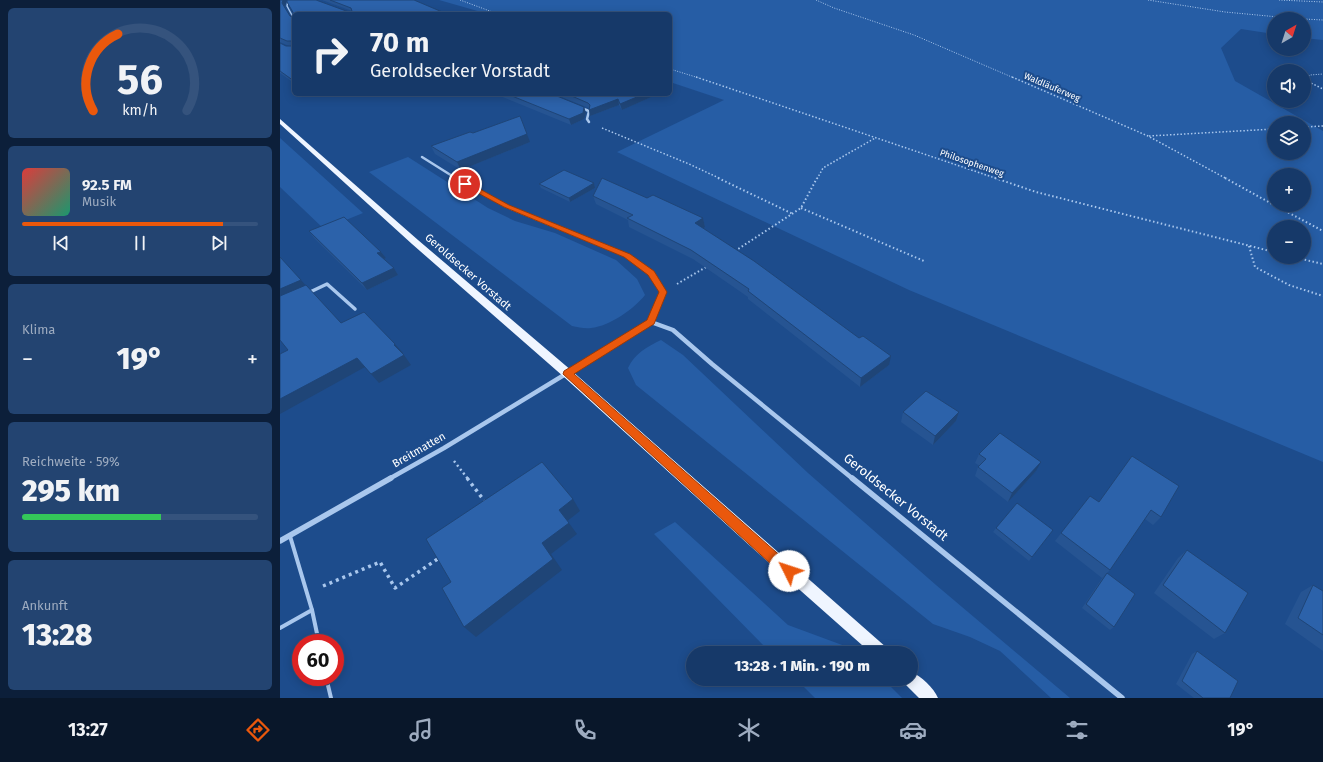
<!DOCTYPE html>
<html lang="de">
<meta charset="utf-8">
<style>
body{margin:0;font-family:"Fira Sans",sans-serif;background:#234471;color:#f1f3f6;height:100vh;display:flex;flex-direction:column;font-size:15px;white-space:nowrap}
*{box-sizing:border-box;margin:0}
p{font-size:13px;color:#9eacc0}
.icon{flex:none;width:22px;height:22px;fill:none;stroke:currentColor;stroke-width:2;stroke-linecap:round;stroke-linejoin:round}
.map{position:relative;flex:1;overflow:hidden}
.sheet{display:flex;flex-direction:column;gap:8px;padding:8px;background:#0c1f3a;width:280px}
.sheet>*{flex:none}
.banner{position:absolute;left:12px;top:12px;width:380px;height:84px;border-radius:6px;box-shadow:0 2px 10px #0003,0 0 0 1px #35537d;background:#163969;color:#f1f3f6;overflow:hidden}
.needle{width:26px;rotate:39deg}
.controls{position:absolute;left:987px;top:12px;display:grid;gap:8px}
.controls a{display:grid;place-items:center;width:44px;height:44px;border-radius:50%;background:#163969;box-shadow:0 2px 10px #0003,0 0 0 1px #35537d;font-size:20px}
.speed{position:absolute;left:12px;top:634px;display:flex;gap:8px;font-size:20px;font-weight:700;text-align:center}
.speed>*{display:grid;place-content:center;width:52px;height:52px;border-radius:50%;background:#163969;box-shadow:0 2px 10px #0003,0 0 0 1px #35537d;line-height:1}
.speed .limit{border:6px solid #d22;background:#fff;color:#111}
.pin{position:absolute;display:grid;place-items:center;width:34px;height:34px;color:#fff;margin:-17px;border:2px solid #fff;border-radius:50%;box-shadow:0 1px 4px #0007}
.me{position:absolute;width:44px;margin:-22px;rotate:311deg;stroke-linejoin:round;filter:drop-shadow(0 0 3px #0008)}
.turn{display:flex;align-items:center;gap:14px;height:84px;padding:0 12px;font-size:18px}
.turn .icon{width:52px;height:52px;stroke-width:2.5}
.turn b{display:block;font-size:28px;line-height:34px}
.big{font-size:30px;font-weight:800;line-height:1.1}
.sheet .tile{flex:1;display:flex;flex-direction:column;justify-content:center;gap:6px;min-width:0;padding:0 14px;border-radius:6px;background:#234471}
.sheet .dial{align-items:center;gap:0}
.dial svg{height:104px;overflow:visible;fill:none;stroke:#35537d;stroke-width:7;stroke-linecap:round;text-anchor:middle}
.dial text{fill:#f1f3f6;stroke:none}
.song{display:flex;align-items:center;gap:12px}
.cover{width:48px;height:48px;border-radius:6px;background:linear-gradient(135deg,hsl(0 70% 55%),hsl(160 70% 35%))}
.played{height:4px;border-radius:2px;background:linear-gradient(90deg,#ea580c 85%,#35537d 85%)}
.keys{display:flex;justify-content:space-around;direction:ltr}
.heat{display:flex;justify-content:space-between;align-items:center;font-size:22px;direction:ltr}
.charge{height:6px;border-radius:3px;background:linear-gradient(90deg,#34c759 59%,#35537d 0)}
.trip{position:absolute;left:406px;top:646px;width:232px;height:40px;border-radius:20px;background:#163969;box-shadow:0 2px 10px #0003,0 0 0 1px #35537d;font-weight:800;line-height:40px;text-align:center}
.tabs{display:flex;height:64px;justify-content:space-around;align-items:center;background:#09172a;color:#9eacc0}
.tabs .icon{width:28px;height:28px}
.tabs .active{color:#ea580c}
.tabs b{font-size:18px;color:#f1f3f6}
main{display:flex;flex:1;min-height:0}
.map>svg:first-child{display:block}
.green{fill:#265da5;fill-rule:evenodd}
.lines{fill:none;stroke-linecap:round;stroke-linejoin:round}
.path-far4{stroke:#a9c7ed;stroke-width:1;stroke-dasharray:1 1.5;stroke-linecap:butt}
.path-far3{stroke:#a9c7ed;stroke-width:1.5;stroke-dasharray:1.5 2;stroke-linecap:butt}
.path-far2{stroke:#a9c7ed;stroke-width:2;stroke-dasharray:1.5 2.5;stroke-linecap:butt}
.path-far1{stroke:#a9c7ed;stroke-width:2.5;stroke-dasharray:2 3;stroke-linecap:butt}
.path{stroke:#a9c7ed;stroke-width:3.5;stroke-dasharray:3 4;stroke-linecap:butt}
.service-far1{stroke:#a9c7ed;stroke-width:1.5}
.service{stroke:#a9c7ed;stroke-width:4}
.minor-far3{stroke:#a9c7ed;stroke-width:2.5}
.minor-far2{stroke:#a9c7ed;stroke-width:3.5}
.minor-far1{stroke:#a9c7ed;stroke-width:4.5}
.minor{stroke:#a9c7ed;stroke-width:5.5}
.primary{fill:#eff5ff;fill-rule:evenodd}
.wall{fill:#265492}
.shaded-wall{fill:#1f4577}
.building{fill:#2c62aa;stroke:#1f4577}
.route{fill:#ea580c;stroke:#983908}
.labels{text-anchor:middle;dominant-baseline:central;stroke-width:4;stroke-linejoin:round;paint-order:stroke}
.far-street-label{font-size:9px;fill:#fff;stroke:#1d4c8c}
.street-label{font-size:11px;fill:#fff;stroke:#1d4c8c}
.near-street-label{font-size:13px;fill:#fff;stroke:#1d4c8c}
</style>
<main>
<section class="sheet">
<div class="tile dial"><svg viewBox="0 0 100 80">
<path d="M14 69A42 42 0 1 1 86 69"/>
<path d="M14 69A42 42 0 0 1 33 10" stroke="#ea580c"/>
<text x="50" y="56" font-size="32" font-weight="700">56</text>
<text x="50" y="72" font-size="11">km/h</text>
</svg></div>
<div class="tile">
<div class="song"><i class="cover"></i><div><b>92.5 FM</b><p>Musik</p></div></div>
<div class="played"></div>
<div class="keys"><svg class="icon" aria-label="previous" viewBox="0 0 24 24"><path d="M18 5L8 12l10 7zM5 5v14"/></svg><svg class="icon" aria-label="pause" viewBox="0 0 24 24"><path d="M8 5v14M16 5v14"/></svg><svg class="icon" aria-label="next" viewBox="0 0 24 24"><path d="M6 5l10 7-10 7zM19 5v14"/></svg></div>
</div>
<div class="tile"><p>Klima</p>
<div class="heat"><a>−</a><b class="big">19°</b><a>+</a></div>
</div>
<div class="tile"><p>Reichweite · 59%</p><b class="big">295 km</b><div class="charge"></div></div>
<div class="tile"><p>Ankunft</p><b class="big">13:28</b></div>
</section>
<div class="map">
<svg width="1043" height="698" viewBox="0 0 1043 698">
<rect width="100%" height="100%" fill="#1d4c8c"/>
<g class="green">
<path d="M159,0H1043V40L1024,38V19H994V34L961,29L941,48L955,81L1043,131V462L629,290L337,152L444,100L390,82V14H208ZM994,123H1024V153H994ZM994,175H1024V205H994ZM994,227H1024V257H994Z"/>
<polygon points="0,138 83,213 44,229 0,187"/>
<path d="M128,157L208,208L235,221L275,233L336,260L357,279L365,295C354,309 330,326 311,328C305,329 298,327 292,326L89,172Z"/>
<path d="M381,340L403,355L528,473L656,585L790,698H771L720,651L690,637L653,624L356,385L348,368C355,353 367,347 381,340Z"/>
<polygon points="395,522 508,625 573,649 577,653 491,653 374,534"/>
<polygon points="516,679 603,679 622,698 535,698"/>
</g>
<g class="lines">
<g class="path-far4">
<polyline points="180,0 218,14"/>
<polyline points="536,0 554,8 634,35 734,78"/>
<polyline points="868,0 945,12 1020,19"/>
<polyline points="999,0 1043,2"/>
<polyline points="1024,19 1043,20"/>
<polyline points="390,69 419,78"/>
<polyline points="1027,78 1030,75 1043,74"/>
</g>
<g class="path-far3">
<polyline points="416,77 718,179"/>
<polyline points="732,77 868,136 947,179"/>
<polyline points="1028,77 1031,83 1043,89"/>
<polyline points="1024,127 1043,126"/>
<polyline points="322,128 409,164 441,179"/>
<polyline points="869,136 994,129"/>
<polyline points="537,179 543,168 595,138"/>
</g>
<g class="path-far2">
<polyline points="438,178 513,214"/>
<polyline points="715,178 756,192 994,252"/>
<polyline points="945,178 994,205"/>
<polyline points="994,205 1043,231"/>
<polyline points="521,208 644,261"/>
<polyline points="969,246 975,267 1009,285 1043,296"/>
<polyline points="455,251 521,208 537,178"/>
<polyline points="1013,257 1043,264"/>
<polyline points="397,284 428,266"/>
</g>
<polyline class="path-far1" points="174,461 188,479"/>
<g class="path">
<polyline points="187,478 206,503"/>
<polyline points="43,586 100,562 115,588 159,558"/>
</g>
<polyline class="service-far1" points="8,0 7,6 14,19"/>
<g class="service">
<polyline points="32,610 39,643"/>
<polyline points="0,628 32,610 10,536"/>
<polyline points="46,677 51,698"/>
</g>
<g class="minor-far3">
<polyline points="301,108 309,111 307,119 309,122"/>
<polyline points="142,157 177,179"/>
</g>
<g class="minor-far2">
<polyline points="176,178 226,206 347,256 371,273 383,292 376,310"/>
<polyline points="28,293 47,284 75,309"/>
</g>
<g class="minor-far1">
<polyline points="371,322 376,309"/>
<polyline points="109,479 164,448 371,322 393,330 432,364 573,479"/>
</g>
<g class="minor">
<polyline points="572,478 842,698"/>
<polyline points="0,541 111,478"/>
</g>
<g class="primary">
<polygon points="0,119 138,240 292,371 607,648 609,653 591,653 468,544 284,377 132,244 0,124"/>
<path d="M631,672C641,676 654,688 658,698H639L625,684L622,679H631Z"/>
</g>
</g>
<g class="wall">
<polygon points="0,0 7,0 5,7 10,16 12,17 14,14 7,2 7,0 36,0 69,12 72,11 42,0 134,0 167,14 14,14 14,83 0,73 0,43 6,46 9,46 0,42"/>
<polygon points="215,94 272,94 304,107 306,113 304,119 291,125"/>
<polygon points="274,94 378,94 342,110 339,105 310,116 309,110 309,108"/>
<polygon points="193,133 250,142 181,170 155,154 151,146"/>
<polygon points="314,183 315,188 290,202 261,188 259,184"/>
<polygon points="313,196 367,198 423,218 425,227 423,228 609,365 580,387 468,299 468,297 413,259 349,227 348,220 316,204"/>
<polygon points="29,231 101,252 106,258 104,259 114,268 118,275 87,290 34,238"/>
<polygon points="623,412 679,412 676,421 653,445 621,422"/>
<polygon points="699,454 756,471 728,502 695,476 698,467 700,466 695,463"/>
<polygon points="852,456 881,517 873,525 865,519 830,570 822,578 775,541 810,496 819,502"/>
<polygon points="716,528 773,530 749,561 713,532"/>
<polygon points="907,550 945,633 934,639 874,593 898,558"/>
<polygon points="827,573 834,627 830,630 802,608 823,577"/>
<polygon points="1033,585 1043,591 1043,651 1005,624 1021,592"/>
<polygon points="917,651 950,698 914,698 896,684 912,654"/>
</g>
<g class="shaded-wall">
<polygon points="3,0 7,0 5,7 2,3"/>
<polygon points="364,94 378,94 342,110 340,104"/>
<polygon points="338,99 339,105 310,116 309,110"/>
<polygon points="304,107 306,113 304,119 291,125 289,119"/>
<polygon points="247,134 250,142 181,170 177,162"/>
<polygon points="314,183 315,188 290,202 289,198"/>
<polygon points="423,218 425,227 417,232 415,223"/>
<polygon points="101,252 106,258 102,260 97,253"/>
<polygon points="114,268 118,275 87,290 82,283"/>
<polygon points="21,280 29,289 0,302 0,289"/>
<polygon points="115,344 123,353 121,354 114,345"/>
<polygon points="124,355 131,365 99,383 91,374"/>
<polygon points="611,356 609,365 580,387 581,378"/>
<polygon points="77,358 85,367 0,414 0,399"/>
<polygon points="679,412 676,421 653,445 655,436"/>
<polygon points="761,462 756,471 728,502 732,493"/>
<polygon points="293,499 300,511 286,522 279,510"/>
<polygon points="289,523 297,534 271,554 282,570 196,637 184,627 262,543"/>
</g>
<g class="building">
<polygon points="0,0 3,0 2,3 10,16 12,17 14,14 7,2 7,0 36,0 69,12 72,11 71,8 50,0 134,0 167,14 14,14 14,81 0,71 0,43 6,46 12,46 13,44 12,41 7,41 0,38"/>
<polygon points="227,94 272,94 304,107 303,113 289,119"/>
<polygon points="287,94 364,94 340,104 338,99 309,110 310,105 308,103"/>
<polygon points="240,116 247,134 177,162 151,146 190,132 193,133"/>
<polygon points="284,170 314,183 289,198 259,184"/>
<polygon points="322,178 367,198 373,195 423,218 415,223 474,261 579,338 583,336 611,356 581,378 468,291 469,289 411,250 347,218 353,215 313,196"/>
<polygon points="64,217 101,252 97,253 114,268 82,283 29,231"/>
<polygon points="0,257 21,280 0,289"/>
<polygon points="26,285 61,323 84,312 115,344 114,345 124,355 91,374 77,358 0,399 0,354 8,350 0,340 0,296"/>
<polygon points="646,391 679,412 655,436 623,412"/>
<polygon points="720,433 761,462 732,493 698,467 706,459 699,454"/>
<polygon points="852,456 899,486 881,517 871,510 830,570 781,533 810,496 819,502"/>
<polygon points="262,462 293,499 279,510 289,523 262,543 273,559 184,627 162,588 171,582 146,539"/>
<polygon points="737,503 773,530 752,557 716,528"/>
<polygon points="907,550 968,593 945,633 883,585"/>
<polygon points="827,573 855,594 834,627 806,604"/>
<polygon points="1033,585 1043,591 1043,635 1018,618"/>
<polygon points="917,651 958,681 950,698 923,698 902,681"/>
</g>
<polygon class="route" points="183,182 187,182 229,205 350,254 374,271 387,292 374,324 294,374 513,567 515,571 513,576 509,577 504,576 283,374 284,371 367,320 379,292 368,275 344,257 224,207 183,185"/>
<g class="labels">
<g class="far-street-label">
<text transform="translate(772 87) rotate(23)">Waldläuferweg</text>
<text transform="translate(692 163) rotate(19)">Philosophenweg</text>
</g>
<g class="street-label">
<text transform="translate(188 272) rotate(41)">Geroldsecker Vorstadt</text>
<text transform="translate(139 450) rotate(-30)">Breitmatten</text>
</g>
<g class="near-street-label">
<text transform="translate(616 497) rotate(39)">Geroldsecker Vorstadt</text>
</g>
</g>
</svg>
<div class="controls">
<a><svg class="needle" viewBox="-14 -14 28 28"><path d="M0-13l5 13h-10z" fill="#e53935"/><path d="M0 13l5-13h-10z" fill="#9eacc0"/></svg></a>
<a><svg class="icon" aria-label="sound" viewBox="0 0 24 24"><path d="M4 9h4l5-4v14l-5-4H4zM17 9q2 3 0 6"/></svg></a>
<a><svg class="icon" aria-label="layers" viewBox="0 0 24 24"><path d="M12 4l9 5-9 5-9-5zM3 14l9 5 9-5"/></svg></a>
<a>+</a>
<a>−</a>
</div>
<div class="speed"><div class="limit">60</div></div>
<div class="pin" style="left:185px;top:184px;background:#d93025"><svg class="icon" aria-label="arrive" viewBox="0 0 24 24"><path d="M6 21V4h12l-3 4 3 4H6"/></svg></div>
<svg class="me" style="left:509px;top:571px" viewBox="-20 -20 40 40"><circle r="19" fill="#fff"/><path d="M0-13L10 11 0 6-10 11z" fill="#ea580c"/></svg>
<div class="trip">13:28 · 1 Min. · 190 m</div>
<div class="banner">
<div class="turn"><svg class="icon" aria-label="right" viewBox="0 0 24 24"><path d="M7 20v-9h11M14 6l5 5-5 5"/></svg><div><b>70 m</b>Geroldsecker Vorstadt</div></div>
</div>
</div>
</main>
<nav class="tabs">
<b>13:27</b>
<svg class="icon active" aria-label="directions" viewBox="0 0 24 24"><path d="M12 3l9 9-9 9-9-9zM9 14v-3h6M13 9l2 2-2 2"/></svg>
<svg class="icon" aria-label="music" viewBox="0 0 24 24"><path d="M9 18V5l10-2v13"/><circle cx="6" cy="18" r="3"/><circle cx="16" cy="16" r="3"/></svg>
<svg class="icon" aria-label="phone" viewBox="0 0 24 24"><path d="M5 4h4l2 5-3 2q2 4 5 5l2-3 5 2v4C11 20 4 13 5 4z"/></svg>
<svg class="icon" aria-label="climate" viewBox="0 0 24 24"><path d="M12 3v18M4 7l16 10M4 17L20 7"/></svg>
<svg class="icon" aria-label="car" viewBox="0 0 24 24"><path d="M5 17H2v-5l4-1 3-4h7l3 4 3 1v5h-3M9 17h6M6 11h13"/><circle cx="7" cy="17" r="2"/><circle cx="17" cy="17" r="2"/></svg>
<svg class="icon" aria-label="filters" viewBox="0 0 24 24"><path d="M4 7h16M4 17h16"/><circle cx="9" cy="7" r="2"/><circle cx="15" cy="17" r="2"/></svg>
<b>19°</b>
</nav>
